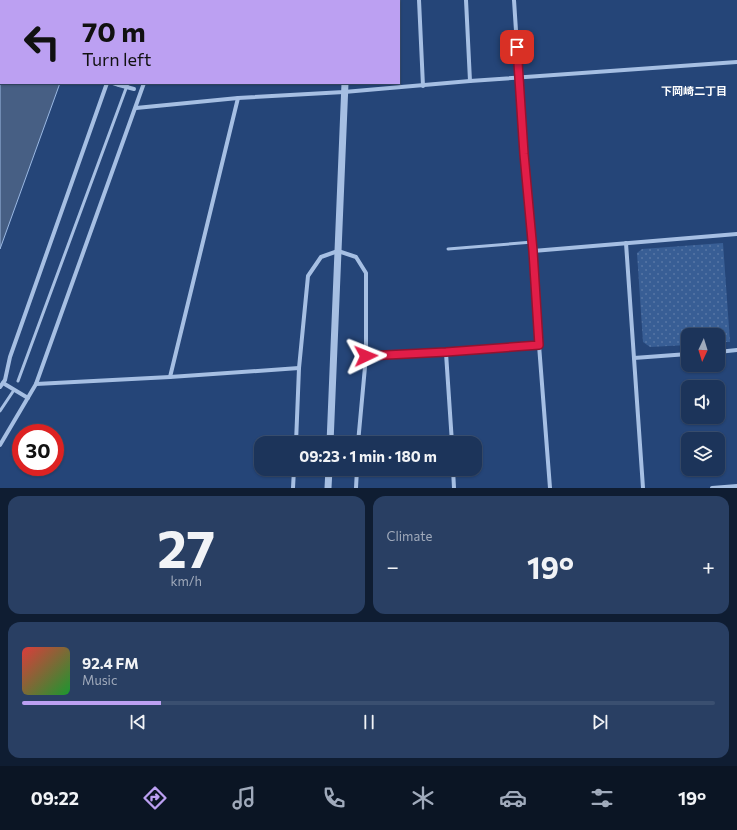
<!DOCTYPE html>
<meta charset="utf-8">
<style>
body{margin:0;font-family:Commissioner,"Noto Sans JP",sans-serif;background:#293f63;color:#f1f3f6;height:100vh;display:flex;flex-direction:column;font-size:15px;white-space:nowrap}
*{box-sizing:border-box;margin:0}
p{font-size:13px;color:#a0aabb}
.icon{flex:none;width:22px;height:22px;fill:none;stroke:currentColor;stroke-width:2;stroke-linecap:round;stroke-linejoin:round}
.map{position:relative;height:488px;overflow:hidden}
.drawer{display:flex;flex-direction:column;gap:8px;padding:8px;background:#0f1d32;flex:1}
.drawer>*{flex:none}
.top-card{position:absolute;left:0px;top:0px;width:400px;height:84px;box-shadow:0 1px 3px #0004,0 0 0 1px #3a4f70;background:#bca0f2;color:#111;overflow:hidden}
.needle{width:26px;rotate:184deg}
.tools{position:absolute;left:681px;top:328px;display:grid;gap:8px}
.tools a{display:grid;place-items:center;width:44px;height:44px;border-radius:8px;background:#1c345a;box-shadow:0 1px 3px #0004,0 0 0 1px #3a4f70;font-size:20px}
.speed{position:absolute;left:12px;top:424px;display:flex;gap:8px;font-size:20px;font-weight:700;text-align:center}
.speed>*{display:grid;place-content:center;width:52px;height:52px;border-radius:50%;background:#1c345a;box-shadow:0 1px 3px #0004,0 0 0 1px #3a4f70;line-height:1}
.speed .limit{border:6px solid #d22;background:#fff;color:#111}
.pin{position:absolute;display:grid;place-items:center;width:34px;height:34px;color:#fff;margin:-17px;border-radius:8px;box-shadow:0 2px 6px #0006}
.me{position:absolute;width:44px;margin:-22px;rotate:88deg;stroke-linejoin:round;filter:drop-shadow(0 0 3px #0008)}
.turn{display:flex;align-items:center;gap:14px;height:84px;padding:0 16px;font-size:18px}
.turn .icon{width:52px;height:52px;stroke-width:2.5}
.turn b{display:block;font-size:28px;line-height:34px}
.big{font-size:30px;font-weight:700;line-height:1.1}
.drawer .card{flex:1;display:flex;flex-direction:column;justify-content:center;gap:6px;min-width:0;padding:0 14px;border-radius:12px;background:#293f63}
.drawer .dial{align-items:center;gap:0}
.dial b{font-size:52px;line-height:1}
.song{display:flex;align-items:center;gap:12px}
.cover{width:48px;height:48px;border-radius:6px;background:linear-gradient(135deg,hsl(0 70% 55%),hsl(130 70% 35%))}
.played{height:4px;border-radius:2px;background:linear-gradient(90deg,#bca0f2 20%,#3a4f70 20%)}
.keys{display:flex;justify-content:space-around;direction:ltr}
.heat{display:flex;justify-content:space-between;align-items:center;font-size:22px;direction:ltr}
.drawer .tiles{flex:1;display:grid;gap:8px;grid-template-columns:1fr 1fr}
.card:last-child{grid-column:span 2}
.trip{position:absolute;left:254px;top:436px;width:228px;height:40px;border-radius:12px;background:#1c345a;box-shadow:0 1px 3px #0004,0 0 0 1px #3a4f70;font-weight:700;line-height:40px;text-align:center}
.menu{display:flex;height:64px;justify-content:space-around;align-items:center;background:#0b1524;color:#a0aabb}
.menu .icon{width:28px;height:28px}
.menu .current{color:#bca0f2}
.menu b{font-size:18px;color:#f1f3f6}
.map>svg:first-child{display:block}
.park{fill:url(#park-dots)}
.water{fill:#475f84;stroke:#9bb9e4}
.lines{fill:none;stroke-linecap:round;stroke-linejoin:round}
.service{stroke:#a6bfe3;stroke-width:3}
.minor{stroke:#a6bfe3;stroke-width:4}
.tertiary{stroke:#a6bfe3;stroke-width:7}
.minor-bridge{stroke:#a6bfe3;stroke-width:4}
.route-casing{stroke:#92132f;stroke-width:10}
.route{stroke:#e11d48;stroke-width:7}
.labels{text-anchor:middle;dominant-baseline:central;stroke-width:3.5;stroke-linejoin:round;paint-order:stroke}
.neighbourhood-label{font-size:11px;font-weight:bold;fill:#fff;stroke:#254578}
</style>
<div class="map">
<svg width="737" height="488" viewBox="0 0 737 488">
<defs>
<pattern id="park-dots" width="8" height="8" patternUnits="userSpaceOnUse"><rect width="8" height="8" fill="#385e95"/><path d="M2 2h.1M6 6h.1" fill="none" stroke="#5676a5" stroke-width="1.8" stroke-linecap="round"/></pattern>
</defs>
<rect width="100%" height="100%" fill="#254578"/>
<polygon class="park" points="723,243 730,342 718,342 718,335 688,335 688,345 650,347 643,342 637,253 642,249"/>
<polygon class="water" points="0,0 88,0 88,1 1,1 1,83 60,83 0,249"/>
<g class="lines">
<g class="service">
<polyline points="154,1 154,0"/>
<polyline points="448,249 533,242"/>
<polyline points="18,381 128,83"/>
<polyline points="0,411 14,390"/>
</g>
<g class="minor">
<polyline points="419,0 423,86"/>
<polyline points="466,0 470,81"/>
<polyline points="514,0 524,154 533,251 539,345 550,488"/>
<polyline points="135,1 135,0"/>
<polyline points="171,1 172,0"/>
<polyline points="113,83 119,85"/>
<polyline points="136,108 238,98 344,92 470,81 737,62"/>
<polyline points="626,243 643,488"/>
<polyline points="533,251 737,234"/>
<polyline points="718,352 737,350"/>
<polyline points="446,353 452,443"/>
<polyline points="366,356 446,353 539,345"/>
<polyline points="634,358 688,354"/>
<polyline points="170,377 238,98"/>
<polyline points="3,383 28,398"/>
<polyline points="36,384 170,377 299,368"/>
<polyline points="0,387 5,380 10,357 107,83"/>
<polyline points="296,443 299,368 308,276 321,257 338,251 356,257 366,273 366,356 358,443"/>
<polyline points="0,445 36,384 144,83"/>
<polyline points="453,469 454,488"/>
<polyline points="293,488 294,469"/>
<polyline points="356,488 357,469"/>
<polyline points="712,488 737,486"/>
</g>
<g class="tertiary">
<polyline points="354,1 354,0"/>
<polyline points="330,443 345,83"/>
<polyline points="328,488 329,469"/>
</g>
<polyline class="minor-bridge" points="119,85 134,89"/>
</g>
<g class="lines">
<defs>
<polyline id="route" points="366,356 446,352 539,345 533,251 524,154 517,47"/>
</defs>
<use href="#route" class="route-casing"/>
<use href="#route" class="route"/>
</g>
<g class="labels">
<g class="neighbourhood-label">
<text x="694" y="90">下岡崎二丁目</text>
</g>
</g>
</svg>
<div class="tools">
<a><svg class="needle" viewBox="-14 -14 28 28"><path d="M0-13l5 13h-10z" fill="#e53935"/><path d="M0 13l5-13h-10z" fill="#a0aabb"/></svg></a>
<a><svg class="icon" aria-label="sound" viewBox="0 0 24 24"><path d="M4 9h4l5-4v14l-5-4H4zM17 9q2 3 0 6"/></svg></a>
<a><svg class="icon" aria-label="layers" viewBox="0 0 24 24"><path d="M12 4l9 5-9 5-9-5zM3 14l9 5 9-5"/></svg></a>
</div>
<div class="speed"><div class="limit">30</div></div>
<div class="pin" style="left:517px;top:47px;background:#d93025"><svg class="icon" aria-label="arrive" viewBox="0 0 24 24"><path d="M6 21V4h12l-3 4 3 4H6"/></svg></div>
<svg class="me" style="left:366px;top:356px" viewBox="-20 -20 40 40"><path d="M0-17L14 15 0 8-14 15z" fill="#e11d48" stroke="#fff" stroke-width="4"/></svg>
<div class="trip">09:23 · 1 min · 180 m</div>
<div class="top-card">
<div class="turn"><svg class="icon" aria-label="left" viewBox="0 0 24 24"><path d="M17 20v-9H6M10 6l-5 5 5 5"/></svg><div><b>70 m</b>Turn left</div></div>
</div>
</div>
<section class="drawer">
<div class="tiles">
<div class="card dial"><b>27</b><p>km/h</p></div>
<div class="card"><p>Climate</p>
<div class="heat"><a>−</a><b class="big">19°</b><a>+</a></div>
</div>
<div class="card">
<div class="song"><i class="cover"></i><div><b>92.4 FM</b><p>Music</p></div></div>
<div class="played"></div>
<div class="keys"><svg class="icon" aria-label="previous" viewBox="0 0 24 24"><path d="M18 5L8 12l10 7zM5 5v14"/></svg><svg class="icon" aria-label="pause" viewBox="0 0 24 24"><path d="M8 5v14M16 5v14"/></svg><svg class="icon" aria-label="next" viewBox="0 0 24 24"><path d="M6 5l10 7-10 7zM19 5v14"/></svg></div>
</div>
</div>
</section>
<nav class="menu">
<b>09:22</b>
<svg class="icon current" aria-label="directions" viewBox="0 0 24 24"><path d="M12 3l9 9-9 9-9-9zM9 14v-3h6M13 9l2 2-2 2"/></svg>
<svg class="icon" aria-label="music" viewBox="0 0 24 24"><path d="M9 18V5l10-2v13"/><circle cx="6" cy="18" r="3"/><circle cx="16" cy="16" r="3"/></svg>
<svg class="icon" aria-label="phone" viewBox="0 0 24 24"><path d="M5 4h4l2 5-3 2q2 4 5 5l2-3 5 2v4C11 20 4 13 5 4z"/></svg>
<svg class="icon" aria-label="climate" viewBox="0 0 24 24"><path d="M12 3v18M4 7l16 10M4 17L20 7"/></svg>
<svg class="icon" aria-label="car" viewBox="0 0 24 24"><path d="M5 17H2v-5l4-1 3-4h7l3 4 3 1v5h-3M9 17h6M6 11h13"/><circle cx="7" cy="17" r="2"/><circle cx="17" cy="17" r="2"/></svg>
<svg class="icon" aria-label="filters" viewBox="0 0 24 24"><path d="M4 7h16M4 17h16"/><circle cx="9" cy="7" r="2"/><circle cx="15" cy="17" r="2"/></svg>
<b>19°</b>
</nav>
